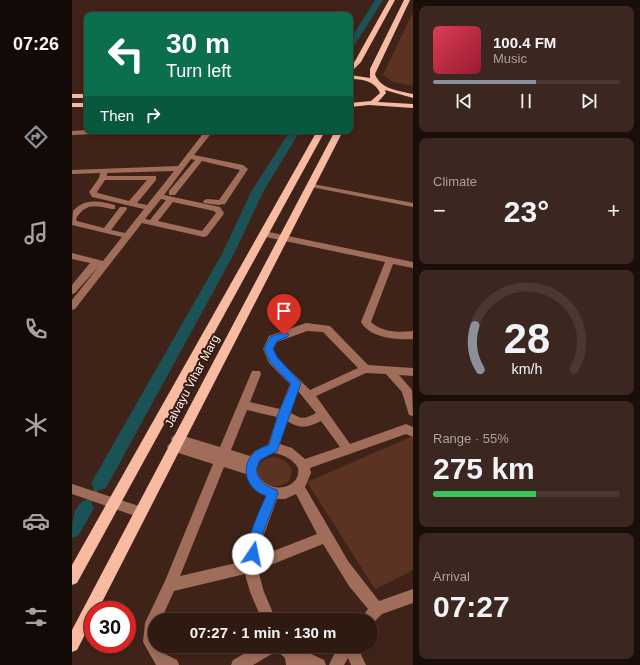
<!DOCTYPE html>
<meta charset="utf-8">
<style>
body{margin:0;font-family:Helvetica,sans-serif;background:#3b2720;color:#f1f3f6;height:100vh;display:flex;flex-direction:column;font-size:15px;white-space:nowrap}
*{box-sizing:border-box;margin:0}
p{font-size:13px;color:#a7a19f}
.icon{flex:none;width:22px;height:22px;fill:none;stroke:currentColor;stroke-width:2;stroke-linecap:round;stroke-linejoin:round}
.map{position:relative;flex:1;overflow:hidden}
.sheet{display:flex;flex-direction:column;gap:6px;padding:6px;background:#1a0e0a;width:227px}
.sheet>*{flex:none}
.banner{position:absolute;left:12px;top:12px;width:269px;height:122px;border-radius:8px;box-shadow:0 2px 6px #0003,0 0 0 1px #4a3832;background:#0b6e4f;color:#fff;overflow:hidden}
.speed{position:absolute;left:12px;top:601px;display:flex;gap:8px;font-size:20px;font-weight:700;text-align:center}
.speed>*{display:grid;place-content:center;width:52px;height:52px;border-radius:50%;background:#2f1a12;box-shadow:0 2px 6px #0003,0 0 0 1px #4a3832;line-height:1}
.speed .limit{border:6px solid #d22;background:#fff;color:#111}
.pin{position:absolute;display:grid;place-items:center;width:34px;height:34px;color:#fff;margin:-41px -17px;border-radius:50% 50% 50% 0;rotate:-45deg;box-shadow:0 0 4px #0007}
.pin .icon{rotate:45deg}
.me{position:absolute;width:44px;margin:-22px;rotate:11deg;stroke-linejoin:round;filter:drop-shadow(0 0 3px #0008)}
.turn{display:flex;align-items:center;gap:14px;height:84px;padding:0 16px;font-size:18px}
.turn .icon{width:52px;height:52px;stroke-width:2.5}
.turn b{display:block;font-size:28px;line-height:34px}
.then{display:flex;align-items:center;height:38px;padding:0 16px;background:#0003;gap:8px;font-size:15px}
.big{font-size:30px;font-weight:600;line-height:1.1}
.sheet .tile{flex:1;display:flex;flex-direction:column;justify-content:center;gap:6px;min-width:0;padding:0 14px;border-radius:8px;background:#3b2720}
.sheet .dial{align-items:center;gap:0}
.dial svg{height:104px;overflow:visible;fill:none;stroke:#4a3832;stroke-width:7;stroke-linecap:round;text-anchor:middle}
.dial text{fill:#f1f3f6;stroke:none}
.song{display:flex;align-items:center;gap:12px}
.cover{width:48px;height:48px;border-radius:6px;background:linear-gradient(135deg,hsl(350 70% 55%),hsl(350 70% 35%))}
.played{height:4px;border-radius:2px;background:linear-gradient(90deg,#8c9099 55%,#4a3832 55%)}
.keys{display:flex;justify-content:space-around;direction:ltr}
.heat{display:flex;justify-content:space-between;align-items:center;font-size:22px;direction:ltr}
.charge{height:6px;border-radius:3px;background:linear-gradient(90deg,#34c759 55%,#4a3832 0)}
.trip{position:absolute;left:76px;top:613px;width:230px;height:40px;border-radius:20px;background:#2f1a12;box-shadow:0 2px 6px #0003,0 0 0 1px #4a3832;font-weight:600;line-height:40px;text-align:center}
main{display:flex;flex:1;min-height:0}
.dock{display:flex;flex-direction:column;width:72px;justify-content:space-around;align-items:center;background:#130a07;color:#a7a19f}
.dock .icon{width:28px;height:28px}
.dock .current{color:#8c9099}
.dock b{font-size:18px;color:#f1f3f6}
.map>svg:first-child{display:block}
.green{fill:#5c3322}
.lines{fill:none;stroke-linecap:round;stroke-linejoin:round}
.stream{stroke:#1a5256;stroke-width:5}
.canal{fill:#1a5256;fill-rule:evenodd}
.minor{fill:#9f6d5a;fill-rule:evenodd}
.major{fill:#f8bba2;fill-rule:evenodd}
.route{fill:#1a73e8;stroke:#114b97}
.labels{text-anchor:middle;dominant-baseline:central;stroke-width:4;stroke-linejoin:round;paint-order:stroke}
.street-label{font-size:12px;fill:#fdf2ed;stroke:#351a0f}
</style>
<main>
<nav class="dock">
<b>07:26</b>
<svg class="icon current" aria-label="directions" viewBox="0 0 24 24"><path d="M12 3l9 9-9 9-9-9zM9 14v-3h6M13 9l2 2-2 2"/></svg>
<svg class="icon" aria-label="music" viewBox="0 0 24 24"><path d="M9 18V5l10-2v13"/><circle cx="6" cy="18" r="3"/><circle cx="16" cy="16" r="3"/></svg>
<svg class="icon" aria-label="phone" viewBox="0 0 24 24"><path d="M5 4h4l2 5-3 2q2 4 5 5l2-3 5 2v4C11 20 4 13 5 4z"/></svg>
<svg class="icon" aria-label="climate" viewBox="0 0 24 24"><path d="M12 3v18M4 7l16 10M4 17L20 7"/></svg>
<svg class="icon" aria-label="car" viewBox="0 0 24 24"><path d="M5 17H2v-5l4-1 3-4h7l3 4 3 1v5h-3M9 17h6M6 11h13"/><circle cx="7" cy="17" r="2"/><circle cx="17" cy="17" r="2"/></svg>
<svg class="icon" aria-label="filters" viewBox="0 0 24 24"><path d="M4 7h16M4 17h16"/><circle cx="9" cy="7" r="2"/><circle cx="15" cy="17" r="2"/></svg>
</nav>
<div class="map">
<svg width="341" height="665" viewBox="0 0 341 665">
<rect width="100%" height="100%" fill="#3f2318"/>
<g class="green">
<polygon points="341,12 341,86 321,82 311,75"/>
<polygon points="341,436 341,570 303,589 235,482"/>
<path d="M201,457C211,458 217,462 220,471L217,481C206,490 191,487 185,473C186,463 191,459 201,457Z"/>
</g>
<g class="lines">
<polyline class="stream" points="13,508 28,483"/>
<g class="canal">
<polygon points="303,0 311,0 282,46 278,48 278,40"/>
<polygon points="218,131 228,131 191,192 163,252 34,488 28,490 22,488 19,483 22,478 151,252 179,192"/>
<path d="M13,500L19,502L22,508L6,536L0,538C0,524 0,506 13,500Z"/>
</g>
<g class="minor">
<polygon points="15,130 15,131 49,131 45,133 0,135 0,131"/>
<path d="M133,131H141L122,155L171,165L176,169L153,204L146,205L132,203L131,201L135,199L147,200L168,170L130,161L103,195H97V191L123,160L119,159L92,195L148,207L152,213L151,215L135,236L132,237L70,223L3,309L0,310V300L27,266L3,293L0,294V285L18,263L0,259V253L31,261L50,237L0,225L1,211C13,198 28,201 43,205V209H40C23,206 14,202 4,219L5,221L32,228L48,207H54L55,209L39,230L53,233L72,209L20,197L17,192L27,178L28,173L0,174V170L106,166ZM102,171L75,205L65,203L84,180V176H35V173ZM33,180H75L57,201L26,193L25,192ZM89,199L94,200L78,220L73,219ZM101,202L142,211L144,213L130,231L86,221Z"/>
<polygon points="236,183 341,203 341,207 239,187 235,185"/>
<path d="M192,231L341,262V268L321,264L299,322C309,332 328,333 341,331V339C324,340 298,338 289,322L313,262L189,236L188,234L189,232Z"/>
<path d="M234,323L258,326L296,365L341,368V376L327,375L340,390L341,416L337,415L330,392L314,374L294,373L244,396L278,444L334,424L341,427V437L334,434L238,468L239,473L233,487L276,561L307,601L341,589V603L310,614L299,625V620H288L296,609L277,586L251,544L186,570L192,592L204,620H190L178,592L173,574L102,591L89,620H83V646H89L93,654L105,660L107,665H84L71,642L73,623L93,581L141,464L97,450L95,447L97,444L101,442L99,439L101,436L105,434L148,447L180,371H188L189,374L178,402L208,409L218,384L197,363L191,349L197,336ZM235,331L251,332L286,368L238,390L205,358L201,349L205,342ZM226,391L244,413C231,420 230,419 217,412ZM175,410L205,417L196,445L183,451L178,456L159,450ZM215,421C228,429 235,428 249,421L268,447L233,459L220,448L208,444ZM202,453C212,455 221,459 226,468C227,475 225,480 219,484C201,496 174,475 190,459C193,456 198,455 202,453ZM152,467L174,474C179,485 183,492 194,496L178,537L173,561L108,576ZM224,494L245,534L186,557L191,537L205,499H213Z"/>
<polygon points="0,484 73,508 75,512 73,516 69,518 0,494"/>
<polygon points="186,646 222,646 252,660 254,665 214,665 213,658 205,651 181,665 159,665 161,660"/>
<polygon points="266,646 285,646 294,665 279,665 276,658 272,665 257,665"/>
</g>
<g class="major">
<polygon points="317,0 323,0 289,62 278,73 278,67 283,61"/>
<path d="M332,0H338L303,74C308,89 327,91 341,94V98L313,90L314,93L306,102L341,104V108L297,105L278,107V103L299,101L308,93C303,81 290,79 278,79V75L298,78V69Z"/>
<rect x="0" y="94" width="15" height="4"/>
<rect x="0" y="103" width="15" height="4"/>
<polygon points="245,131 253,131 5,583 0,585 0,565"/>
<polygon points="263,131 271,131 26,610 21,610 21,619 5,650 0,652 0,630"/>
</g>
</g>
<path class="route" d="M212,332L217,335L215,337L205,341L201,349L205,357L229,383L205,451L188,460L184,470C187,482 193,486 205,490L206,494L192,530L185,558L181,560L177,558C171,544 188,510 194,496C166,486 168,452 197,445L206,414L219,384L198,362L192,349L198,337Z"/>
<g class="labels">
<g class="street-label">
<text transform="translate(120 381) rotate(-62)">Jalvayu Vihar Marg</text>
</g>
</g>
</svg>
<div class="speed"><div class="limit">30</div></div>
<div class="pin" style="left:212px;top:335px;background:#d93025"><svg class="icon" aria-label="arrive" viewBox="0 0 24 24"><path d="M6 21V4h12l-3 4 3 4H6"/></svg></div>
<svg class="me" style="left:181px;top:554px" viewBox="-20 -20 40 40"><circle r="19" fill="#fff"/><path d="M0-13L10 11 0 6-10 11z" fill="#1a73e8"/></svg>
<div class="trip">07:27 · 1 min · 130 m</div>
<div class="banner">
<div class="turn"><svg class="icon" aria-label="left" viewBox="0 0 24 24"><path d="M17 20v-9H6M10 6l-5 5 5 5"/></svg><div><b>30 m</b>Turn left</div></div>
<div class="then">Then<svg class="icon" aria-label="right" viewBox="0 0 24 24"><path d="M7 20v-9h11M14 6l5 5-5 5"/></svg></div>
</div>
</div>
<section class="sheet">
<div class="tile">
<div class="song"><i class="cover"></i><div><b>100.4 FM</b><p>Music</p></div></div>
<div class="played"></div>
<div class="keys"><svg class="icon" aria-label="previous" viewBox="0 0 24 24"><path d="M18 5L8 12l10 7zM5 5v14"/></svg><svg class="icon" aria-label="pause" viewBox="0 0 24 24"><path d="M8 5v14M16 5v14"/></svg><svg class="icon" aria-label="next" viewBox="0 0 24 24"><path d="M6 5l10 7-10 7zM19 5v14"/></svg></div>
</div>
<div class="tile"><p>Climate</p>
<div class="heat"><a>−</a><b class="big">23°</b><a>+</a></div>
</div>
<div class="tile dial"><svg viewBox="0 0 100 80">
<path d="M14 69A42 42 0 1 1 86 69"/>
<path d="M14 69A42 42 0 0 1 10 35" stroke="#8c9099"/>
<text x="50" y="56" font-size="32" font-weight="700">28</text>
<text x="50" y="72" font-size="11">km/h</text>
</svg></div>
<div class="tile"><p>Range · 55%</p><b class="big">275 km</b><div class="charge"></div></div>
<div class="tile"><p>Arrival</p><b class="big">07:27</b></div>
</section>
</main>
